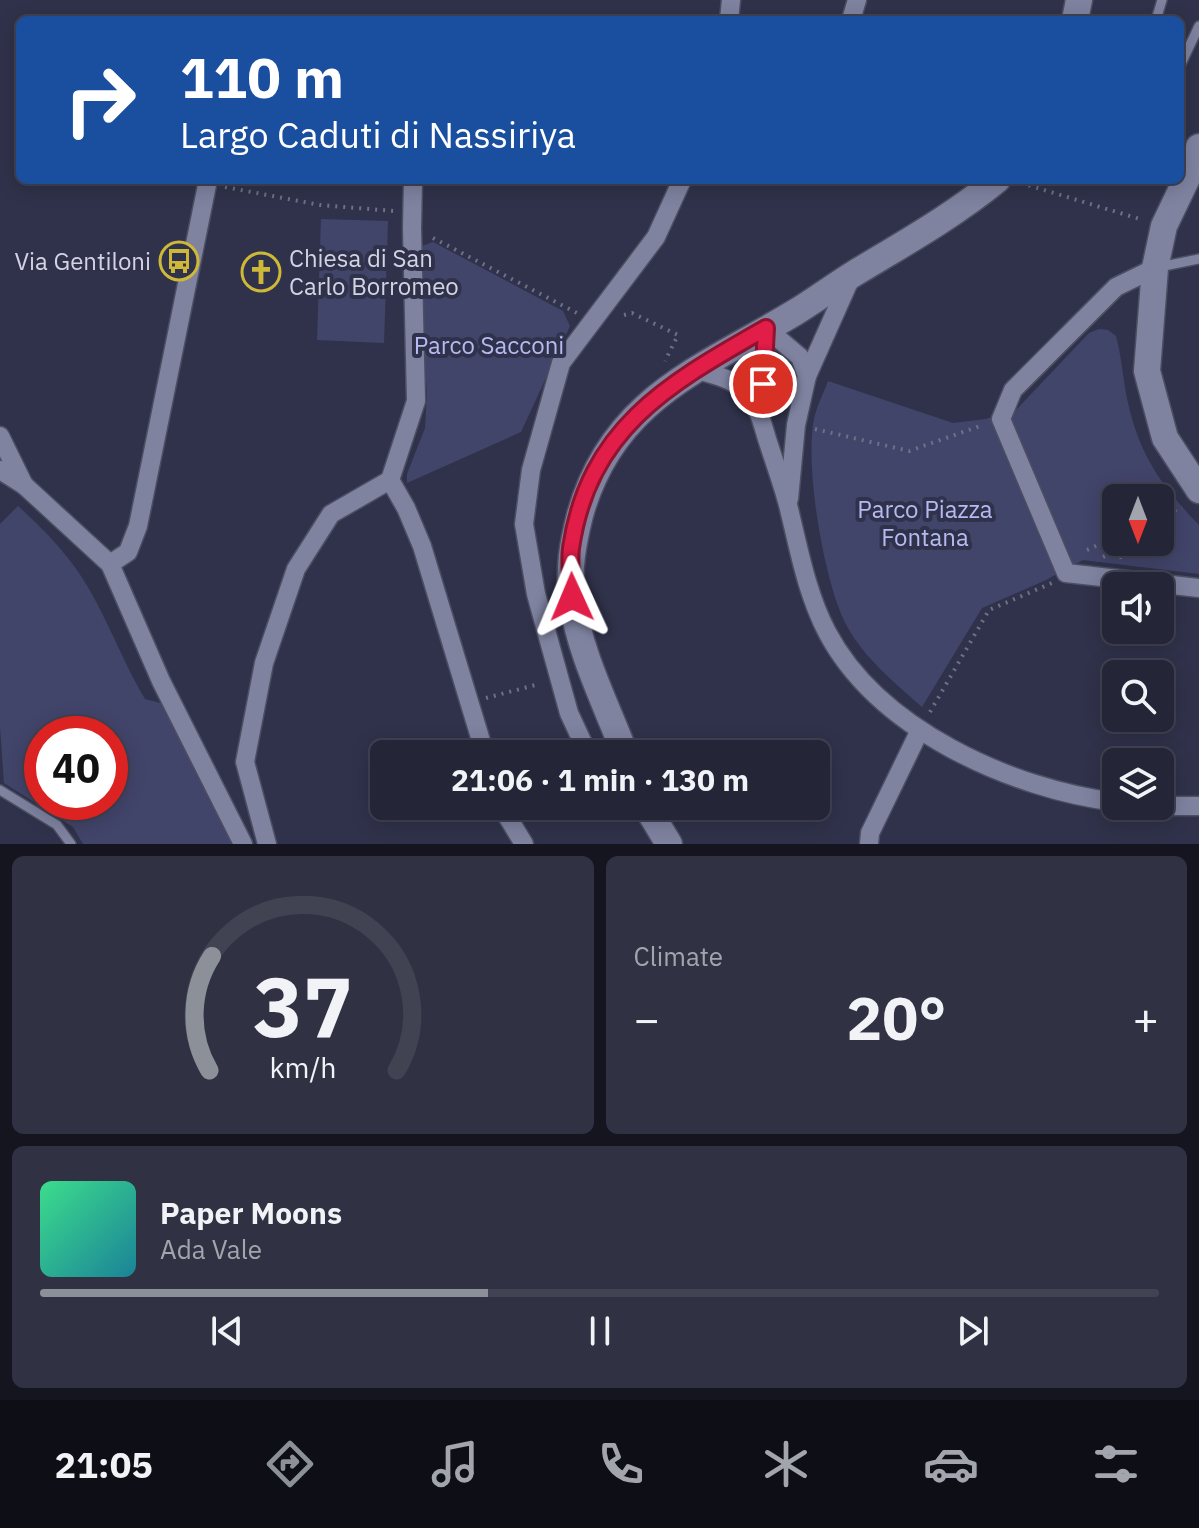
<!DOCTYPE html>
<meta charset="utf-8">
<style>
body{margin:0;font-family:"IBM Plex Sans",sans-serif;background:#303243;color:#f1f3f6;height:100vh;display:flex;flex-direction:column;font-size:30px;white-space:nowrap}
*{box-sizing:border-box;margin:0}
p{font-size:26px;color:#a3a5ae}
.icon{flex:none;width:44px;height:44px;fill:none;stroke:currentColor;stroke-width:2;stroke-linecap:round;stroke-linejoin:round}
.map{position:relative;height:844px;overflow:hidden}
.side{display:flex;flex-direction:column;gap:12px;padding:12px;background:#14151f;flex:1}
.side>*{flex:none}
.guide{position:absolute;left:16px;top:16px;width:1168px;height:168px;border-radius:12px;box-shadow:0 4px 20px #0003,0 0 0 2px #414353;background:#1a4fa0;color:#fff;overflow:hidden}
.needle{width:52px;rotate:180deg}
.fabs{position:absolute;left:1102px;top:484px;display:grid;gap:16px}
.fabs a{display:grid;place-items:center;width:72px;height:72px;border-radius:12px;background:#242638;box-shadow:0 4px 20px #0003,0 0 0 2px #414353;font-size:40px}
.speed{position:absolute;left:24px;top:716px;display:flex;gap:16px;font-size:40px;font-weight:700;text-align:center}
.speed>*{display:grid;place-content:center;width:104px;height:104px;border-radius:50%;background:#242638;box-shadow:0 4px 20px #0003,0 0 0 2px #414353;line-height:1}
.speed .limit{border:12px solid #d22;background:#fff;color:#111}
.pin{position:absolute;display:grid;place-items:center;width:68px;height:68px;color:#fff;margin:-34px;border:4px solid #fff;border-radius:50%;box-shadow:0 2px 8px #0007}
.me{position:absolute;width:88px;margin:-44px;rotate:359deg;stroke-linejoin:round;filter:drop-shadow(0 0 6px #0008)}
.turn{display:flex;align-items:center;gap:28px;height:168px;padding:0 32px;font-size:36px}
.turn .icon{width:104px;height:104px;stroke-width:2.5}
.turn b{display:block;font-size:56px;line-height:68px}
.big{font-size:60px;font-weight:800;line-height:1.1}
.side .widget{flex:1;display:flex;flex-direction:column;justify-content:center;gap:12px;min-width:0;padding:0 28px;border-radius:12px;background:#303243}
.side .dial{align-items:center;gap:0}
.dial svg{height:208px;overflow:visible;fill:none;stroke:#414353;stroke-width:7;stroke-linecap:round;text-anchor:middle}
.dial text{fill:#f1f3f6;stroke:none}
.song{display:flex;align-items:center;gap:24px}
.cover{width:96px;height:96px;border-radius:12px;background:linear-gradient(135deg,hsl(150 70% 55%),hsl(190 70% 35%))}
.played{height:8px;border-radius:4px;background:linear-gradient(90deg,#8c9099 40%,#414353 40%)}
.keys{display:flex;justify-content:space-around;direction:ltr}
.heat{display:flex;justify-content:space-between;align-items:center;font-size:44px;direction:ltr}
.side .tiles{flex:1;display:grid;gap:12px;grid-template-columns:1fr 1fr}
.widget:last-child{grid-column:span 2}
.trip{position:absolute;left:370px;top:740px;width:460px;height:80px;border-radius:12px;background:#242638;box-shadow:0 4px 20px #0003,0 0 0 2px #414353;font-weight:800;line-height:80px;text-align:center}
.menu{display:flex;height:128px;justify-content:space-around;align-items:center;background:#0e0f16;color:#a3a5ae}
.menu .icon{width:56px;height:56px}
.menu .on{color:#8c9099}
.menu b{font-size:36px;color:#f1f3f6}
.map>svg:first-child{display:block}
.green{fill:#42456a;fill-rule:evenodd}
.lines{fill:none;stroke-linecap:round;stroke-linejoin:round}
.lane-casing{stroke:#4c4e62;stroke-width:12}
.street-casing{stroke:#4c4e62;stroke-width:21}
.secondary-casing{stroke:#4c4e62;stroke-width:29}
.path{stroke:#6e7086;stroke-width:4;stroke-dasharray:2 6;stroke-linecap:butt}
.lane{stroke:#7f83a0;stroke-width:9}
.street{stroke:#7f83a0;stroke-width:18}
.secondary{stroke:#7f83a0;stroke-width:26}
.route-casing{stroke:#92132f;stroke-width:20}
.route{stroke:#e11d48;stroke-width:14}
.labels{text-anchor:middle;dominant-baseline:central;stroke-width:8;stroke-linejoin:round;paint-order:stroke}
.poi-label{font-size:24px;fill:#d2d4e4;stroke:#30324b;text-anchor:start}
.park-label{font-size:24px;fill:#b5bbf1;stroke:#30324b}
</style>
<div class="map">
<svg width="1199" height="844" viewBox="0 0 1199 844">
<rect width="100%" height="100%" fill="#30324b"/>
<g class="green">
<polygon points="321,219 388,221 384,343 317,340"/>
<polygon points="433,242 563,311 570,326 521,432 407,483 407,474 425,428 427,393 424,354 422,246"/>
<path d="M1099,329L1108,330L1116,336C1122,358 1123,381 1128,403C1140,456 1162,487 1199,525V574L1083,560L1046,580L982,608L922,707C895,683 864,658 847,626C824,585 803,460 815,415C818,404 824,392 828,381L953,423L986,419L1016,410L1089,333ZM1116,498H1160V542H1116Z"/>
<path d="M18,506C38,524 58,544 74,566C104,607 119,656 145,699L164,704L235,844H83L73,827L4,783L0,727V524ZM42,734H110V802H42Z"/>
</g>
<g class="lines">
<defs>
<g id="lane">
<polyline points="1156,20 1162,0"/>
<polyline points="1180,66 1199,26"/>
<polyline points="1159,267 1199,259"/>
<polyline points="0,790 57,825 71,844"/>
</g>
<g id="street">
<polyline points="729,20 731,0"/>
<polyline points="851,20 857,0"/>
<polyline points="1155,268 1116,287 1013,390 1001,419 1066,573 1199,588"/>
<polyline points="766,328 800,357 807,376"/>
<path d="M694,369C711,374 731,378 744,390C759,403 763,428 769,445C776,467 784,488 789,509C799,550 807,594 827,632C878,729 1011,789 1116,802"/>
<polyline points="757,410 763,384 766,328"/>
<polyline points="0,436 24,485"/>
<polyline points="0,470 24,485 110,564 161,681 243,844"/>
<polyline points="390,480 416,401 412,228 413,180"/>
<polyline points="789,499 796,425 807,376 852,275"/>
<polyline points="110,564 128,552 138,526 208,180"/>
<polyline points="588,754 569,713 536,594 524,524 531,470 561,363 656,237 682,180"/>
<polyline points="501,806 524,844"/>
<polyline points="1148,806 1199,806"/>
<polyline points="267,844 245,762 264,663 296,569 331,514 390,480 406,508 422,546 485,754"/>
<polyline points="869,844 870,833 920,730"/>
</g>
<g id="secondary">
<polyline points="1075,20 1079,0"/>
<polyline points="1199,147 1198,155 1164,226 1155,268 1147,371 1165,438 1199,490"/>
<path d="M625,754C606,704 579,652 572,599C568,569 573,543 580,515C612,399 701,369 794,313C814,301 834,286 855,273C903,244 953,216 997,180"/>
<polyline points="646,806 669,844"/>
</g>
</defs>
<use href="#lane" class="lane-casing"/>
<use href="#street" class="street-casing"/>
<use href="#secondary" class="secondary-casing"/>
<g class="path">
<polyline points="1021,183 1143,220"/>
<polyline points="225,187 320,205 394,211"/>
<polyline points="433,238 577,313"/>
<polyline points="624,315 632,313 678,335 665,361"/>
<polyline points="815,429 909,451 983,425"/>
<polyline points="1160,517 1182,507"/>
<polyline points="1087,550 1116,537"/>
<polyline points="1103,557 1118,550 1121,557 1115,558"/>
<polyline points="486,698 539,684"/>
<polyline points="930,712 989,610 1052,583"/>
</g>
<use href="#lane" class="lane"/>
<use href="#street" class="street"/>
<use href="#secondary" class="secondary"/>
</g>
<g class="lines">
<defs>
<path id="route" d="M572,597C572,582 569,564 571,548C589,427 670,383 766,328L763,384"/>
</defs>
<use href="#route" class="route-casing"/>
<use href="#route" class="route"/>
</g>
<defs>
<symbol id="bus-ring" viewBox="-11 -11 22 22"><circle r="9.5" fill="#30324b" stroke="#ceb838" stroke-width="1.5"/><path d="M-5-6H5V4H4V6H2V4H-2V6H-4V4H-5ZM-3.5-4V0h7V-4ZM-3.5 1.2v1.5H-2V1.2ZM2 1.2v1.5H3.5V1.2Z" fill="#ceb838"/></symbol>
<symbol id="church-ring" viewBox="-11 -11 22 22"><circle r="9.5" fill="#30324b" stroke="#ceb838" stroke-width="1.5"/><path d="M-1.2-6h2.4v3.5h3.3v2.4h-3.3V6h-2.4V-.1h-3.3v-2.4h3.3Z" fill="#ceb838"/></symbol>
</defs>
<g fill-rule="evenodd">
<use href="#bus-ring" x="157" y="239" width="44" height="44"/>
<use href="#church-ring" x="239" y="250" width="44" height="44"/>
</g>
<g class="labels">
<g class="poi-label">
<text x="289" y="258">Chiesa di San<tspan x="289" dy="28">Carlo Borromeo</tspan></text>
<text x="151" y="261" text-anchor="end">Via Gentiloni</text>
</g>
<g class="park-label">
<text x="489" y="345">Parco Sacconi</text>
<text x="925" y="509">Parco Piazza<tspan x="925" dy="28">Fontana</tspan></text>
</g>
</g>
</svg>
<div class="fabs">
<a><svg class="needle" viewBox="-14 -14 28 28"><path d="M0-13l5 13h-10z" fill="#e53935"/><path d="M0 13l5-13h-10z" fill="#a3a5ae"/></svg></a>
<a><svg class="icon" aria-label="sound" viewBox="0 0 24 24"><path d="M4 9h4l5-4v14l-5-4H4zM17 9q2 3 0 6"/></svg></a>
<a><svg class="icon" aria-label="search" viewBox="0 0 24 24"><circle cx="10" cy="10" r="6"/><path d="M15 15l6 6"/></svg></a>
<a><svg class="icon" aria-label="layers" viewBox="0 0 24 24"><path d="M12 4l9 5-9 5-9-5zM3 14l9 5 9-5"/></svg></a>
</div>
<div class="speed"><div class="limit">40</div></div>
<div class="pin" style="left:763px;top:384px;background:#d93025"><svg class="icon" aria-label="arrive" viewBox="0 0 24 24"><path d="M6 21V4h12l-3 4 3 4H6"/></svg></div>
<svg class="me" style="left:572px;top:597px" viewBox="-20 -20 40 40"><path d="M0-17L14 15 0 8-14 15z" fill="#e11d48" stroke="#fff" stroke-width="4"/></svg>
<div class="trip">21:06 · 1 min · 130 m</div>
<div class="guide">
<div class="turn"><svg class="icon" aria-label="right" viewBox="0 0 24 24"><path d="M7 20v-9h11M14 6l5 5-5 5"/></svg><div><b>110 m</b>Largo Caduti di Nassiriya</div></div>
</div>
</div>
<section class="side">
<div class="tiles">
<div class="widget dial"><svg viewBox="0 0 100 80">
<path d="M14 69A42 42 0 1 1 86 69"/>
<path d="M14 69A42 42 0 0 1 15 25" stroke="#8c9099"/>
<text x="50" y="56" font-size="32" font-weight="700">37</text>
<text x="50" y="72" font-size="11">km/h</text>
</svg></div>
<div class="widget"><p>Climate</p>
<div class="heat"><a>−</a><b class="big">20°</b><a>+</a></div>
</div>
<div class="widget">
<div class="song"><i class="cover"></i><div><b>Paper Moons</b><p>Ada Vale</p></div></div>
<div class="played"></div>
<div class="keys"><svg class="icon" aria-label="previous" viewBox="0 0 24 24"><path d="M18 5L8 12l10 7zM5 5v14"/></svg><svg class="icon" aria-label="pause" viewBox="0 0 24 24"><path d="M8 5v14M16 5v14"/></svg><svg class="icon" aria-label="next" viewBox="0 0 24 24"><path d="M6 5l10 7-10 7zM19 5v14"/></svg></div>
</div>
</div>
</section>
<nav class="menu">
<b>21:05</b>
<svg class="icon on" aria-label="directions" viewBox="0 0 24 24"><path d="M12 3l9 9-9 9-9-9zM9 14v-3h6M13 9l2 2-2 2"/></svg>
<svg class="icon" aria-label="music" viewBox="0 0 24 24"><path d="M9 18V5l10-2v13"/><circle cx="6" cy="18" r="3"/><circle cx="16" cy="16" r="3"/></svg>
<svg class="icon" aria-label="phone" viewBox="0 0 24 24"><path d="M5 4h4l2 5-3 2q2 4 5 5l2-3 5 2v4C11 20 4 13 5 4z"/></svg>
<svg class="icon" aria-label="climate" viewBox="0 0 24 24"><path d="M12 3v18M4 7l16 10M4 17L20 7"/></svg>
<svg class="icon" aria-label="car" viewBox="0 0 24 24"><path d="M5 17H2v-5l4-1 3-4h7l3 4 3 1v5h-3M9 17h6M6 11h13"/><circle cx="7" cy="17" r="2"/><circle cx="17" cy="17" r="2"/></svg>
<svg class="icon" aria-label="filters" viewBox="0 0 24 24"><path d="M4 7h16M4 17h16"/><circle cx="9" cy="7" r="2"/><circle cx="15" cy="17" r="2"/></svg>
</nav>
